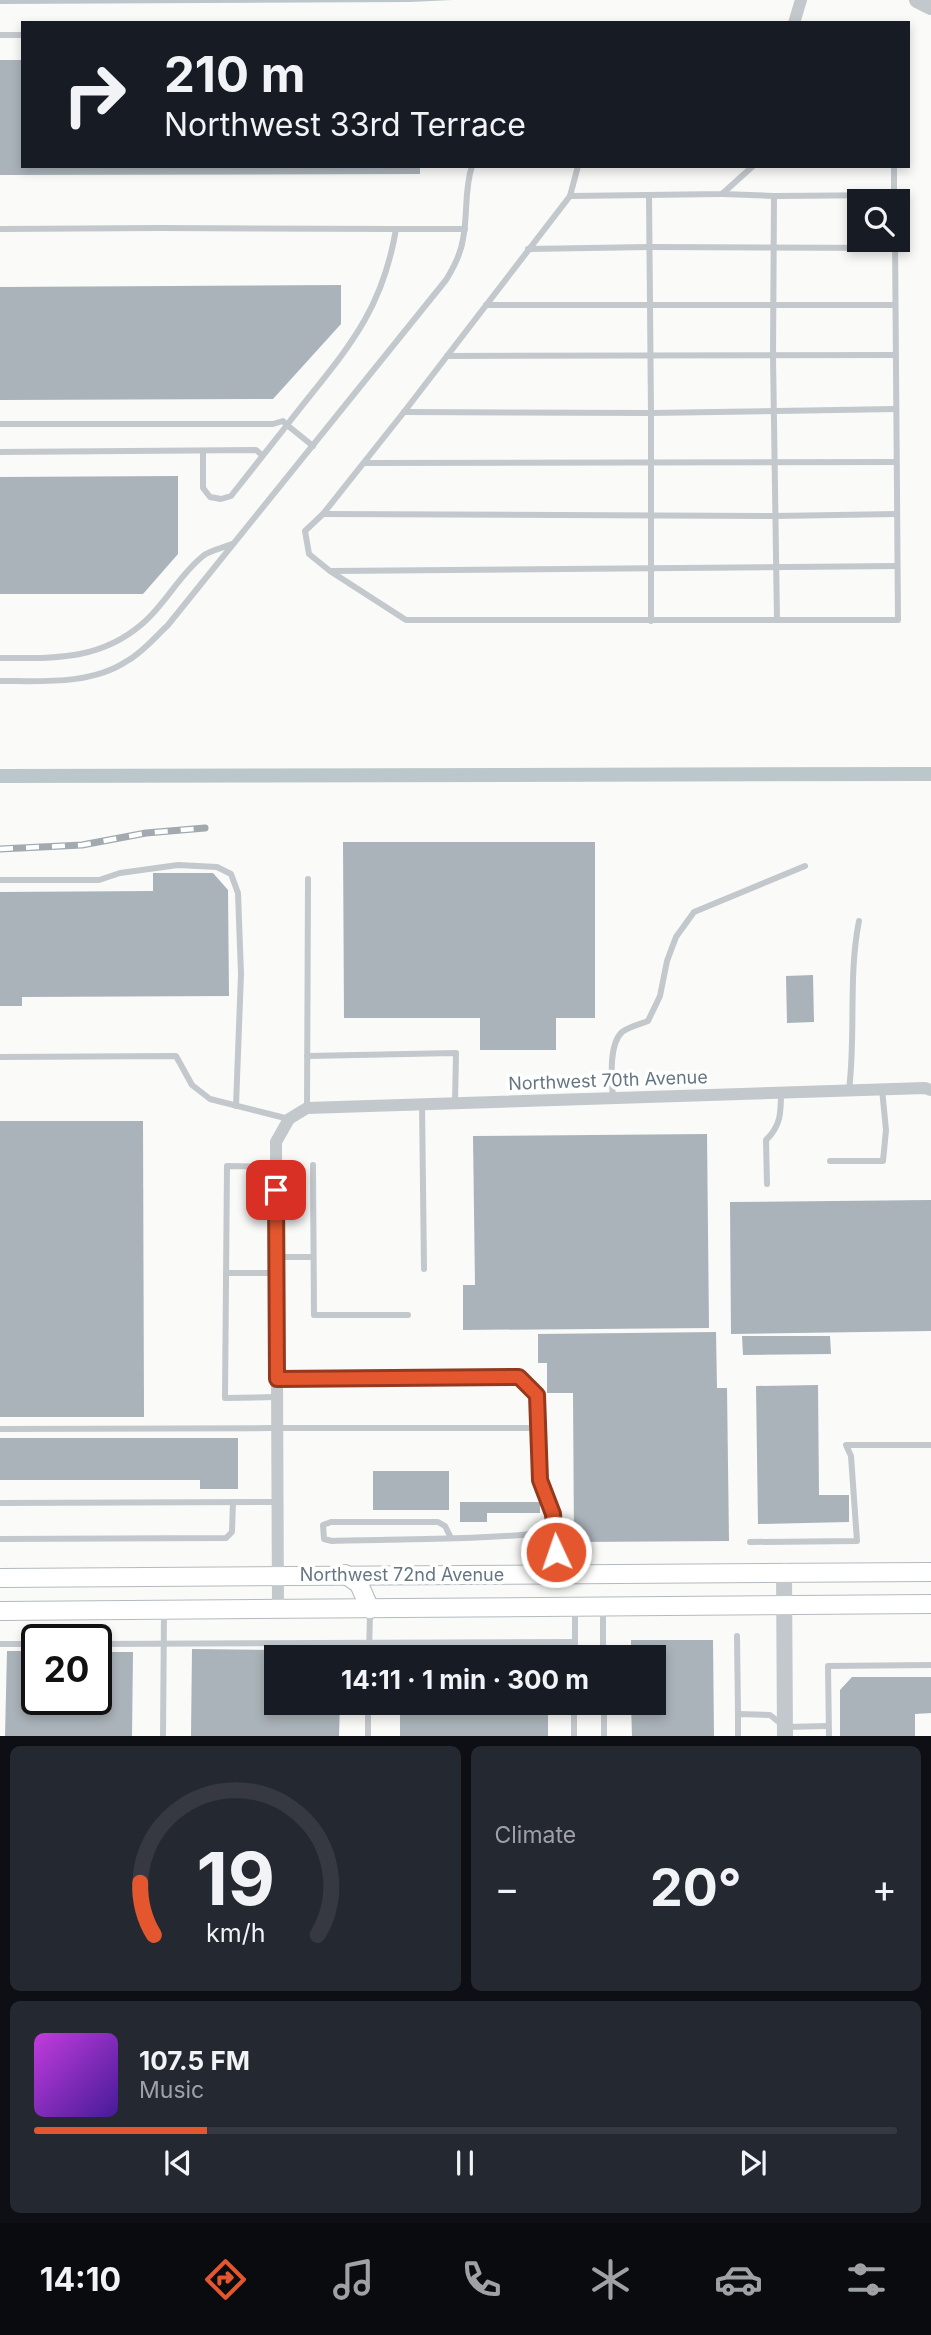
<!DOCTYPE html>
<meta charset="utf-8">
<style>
body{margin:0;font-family:Inter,sans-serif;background:#242831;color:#f1f3f6;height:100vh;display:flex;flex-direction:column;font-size:26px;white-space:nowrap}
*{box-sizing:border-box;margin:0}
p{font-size:23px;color:#9ea1a6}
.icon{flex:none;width:38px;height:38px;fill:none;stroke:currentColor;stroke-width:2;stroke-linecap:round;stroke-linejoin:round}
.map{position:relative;height:1736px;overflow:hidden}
.side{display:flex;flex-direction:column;gap:10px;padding:10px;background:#0d0f14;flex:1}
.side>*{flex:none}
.banner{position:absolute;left:21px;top:21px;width:889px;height:147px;border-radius:0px;box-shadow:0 4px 10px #0003;background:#171b24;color:#f1f3f6;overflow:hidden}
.controls{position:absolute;left:847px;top:189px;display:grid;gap:14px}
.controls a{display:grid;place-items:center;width:63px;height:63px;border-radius:0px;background:#171b24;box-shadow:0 4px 10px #0003;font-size:35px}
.speed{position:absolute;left:21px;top:1624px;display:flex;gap:14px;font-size:35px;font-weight:700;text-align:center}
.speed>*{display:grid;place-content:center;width:91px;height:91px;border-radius:50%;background:#171b24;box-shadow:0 4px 10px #0003;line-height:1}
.speed .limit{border:4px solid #111;border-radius:10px;background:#fff;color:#111}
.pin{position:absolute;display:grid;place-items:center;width:60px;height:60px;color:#fff;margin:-30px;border-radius:14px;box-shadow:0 4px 10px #0006}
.me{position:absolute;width:77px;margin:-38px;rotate:357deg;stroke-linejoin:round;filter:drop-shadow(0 0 5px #0008)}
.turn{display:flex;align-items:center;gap:24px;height:147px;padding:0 28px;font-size:32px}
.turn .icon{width:91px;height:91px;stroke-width:2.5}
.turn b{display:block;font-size:49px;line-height:60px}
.big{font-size:52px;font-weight:700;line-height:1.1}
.side .widget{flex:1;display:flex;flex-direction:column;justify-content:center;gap:10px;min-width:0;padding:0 24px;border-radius:10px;background:#242831}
.side .dial{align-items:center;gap:0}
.dial svg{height:182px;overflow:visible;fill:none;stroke:#363941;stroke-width:7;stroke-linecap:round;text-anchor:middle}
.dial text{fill:#f1f3f6;stroke:none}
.song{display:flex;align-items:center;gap:21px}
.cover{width:84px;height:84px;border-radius:10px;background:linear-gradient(135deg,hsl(290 70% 55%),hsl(260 70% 35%))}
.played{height:7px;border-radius:4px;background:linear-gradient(90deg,#e4572e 20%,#363941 20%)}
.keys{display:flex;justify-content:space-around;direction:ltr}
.heat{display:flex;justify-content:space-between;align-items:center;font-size:38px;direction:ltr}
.side .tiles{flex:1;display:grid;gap:10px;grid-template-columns:1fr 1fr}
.widget:last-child{grid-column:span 2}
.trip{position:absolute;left:264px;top:1645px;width:402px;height:70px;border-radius:0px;background:#171b24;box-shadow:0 4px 10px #0003;font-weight:700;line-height:70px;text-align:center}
.dock{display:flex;height:112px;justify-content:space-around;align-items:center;background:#090b0e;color:#9ea1a6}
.dock .icon{width:49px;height:49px}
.dock .active{color:#e4572e}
.dock b{font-size:32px;color:#f1f3f6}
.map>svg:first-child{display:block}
.water{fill:#bbc7cb}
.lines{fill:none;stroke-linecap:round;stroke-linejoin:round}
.canal{stroke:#bbc7cb;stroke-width:14}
.building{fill:#aab3b9}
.secondary-casing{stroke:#b3babf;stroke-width:20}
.service{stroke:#c3c8cc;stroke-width:6}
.minor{stroke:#c3c8cc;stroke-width:12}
.tertiary{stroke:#c3c8cc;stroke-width:16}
.secondary{stroke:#fff;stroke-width:18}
.rail-casing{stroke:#a2aab0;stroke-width:7}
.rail{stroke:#fff;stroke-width:4.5;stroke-dasharray:13;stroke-linecap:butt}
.route-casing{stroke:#94391e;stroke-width:18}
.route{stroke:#e4572e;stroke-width:12}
.labels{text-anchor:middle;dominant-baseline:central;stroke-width:7;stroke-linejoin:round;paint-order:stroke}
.street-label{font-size:18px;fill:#657683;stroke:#fff}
</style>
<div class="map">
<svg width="931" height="1737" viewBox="0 0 931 1737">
<rect width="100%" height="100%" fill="#fafaf8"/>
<polygon class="water" points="0,0 452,0 410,2 0,4"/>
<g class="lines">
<polyline class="canal" points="0,776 931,774"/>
</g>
<g class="building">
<polygon points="0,60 23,60 23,166 420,166 420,174 0,175"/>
<polygon points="341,285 341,324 273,399 0,400 0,287"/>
<polygon points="178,476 178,554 143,594 0,594 0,477"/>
<polygon points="343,842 595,842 595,1018 556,1018 556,1050 480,1050 480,1018 344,1018"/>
<polygon points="153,873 213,873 228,890 229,996 22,997 22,1006 0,1006 0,892 153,891"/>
<polygon points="813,975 814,1022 787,1023 786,976"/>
<polygon points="0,1121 143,1121 144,1417 0,1417"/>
<polygon points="707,1134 709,1328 463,1330 463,1285 475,1285 473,1136"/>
<polygon points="931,1200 931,1331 731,1334 730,1202"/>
<polygon points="716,1332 717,1388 727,1388 729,1541 574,1542 573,1393 547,1393 547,1363 538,1363 538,1334"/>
<polygon points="742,1336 830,1336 831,1354 743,1355"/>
<polygon points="818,1385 819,1495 849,1495 849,1522 758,1524 756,1386"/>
<polygon points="0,1438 238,1438 238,1489 200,1489 200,1480 0,1480"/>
<rect x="373" y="1471" width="76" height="39"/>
<polygon points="460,1502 540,1502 540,1513 487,1513 487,1522 460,1522"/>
<polygon points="631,1640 713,1640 714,1737 632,1737 631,1703 654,1703 654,1657 631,1657"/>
<polygon points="401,1646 549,1648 549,1657 401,1657"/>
<polygon points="192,1649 340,1651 340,1657 276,1657 276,1703 340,1703 339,1737 191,1737"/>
<polygon points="7,1651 37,1651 37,1699 96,1699 96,1652 133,1652 132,1737 5,1737"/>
<polygon points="852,1677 931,1677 931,1713 915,1714 915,1737 840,1737 840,1690"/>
<rect x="400" y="1703" width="148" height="34"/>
</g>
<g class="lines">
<defs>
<g id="secondary">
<polyline points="345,1574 359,1584 370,1609"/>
<polyline points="0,1578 931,1572"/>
<polyline points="0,1611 931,1604"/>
</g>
</defs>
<use href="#secondary" class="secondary-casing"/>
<g class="service">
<polyline points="0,35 23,35"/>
<polyline points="578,166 570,196 404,412 323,514 305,531 309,554 330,571 406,620 898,620 895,240"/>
<polyline points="894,166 894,201"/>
<polyline points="722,194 774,196 773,356 777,620"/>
<polyline points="570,196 722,194 753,166"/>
<polyline points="774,196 894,195"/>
<polyline points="0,229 160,228 396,229"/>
<polyline points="528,249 649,247 895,248"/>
<polyline points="486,305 895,305"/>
<polyline points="447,356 896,355"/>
<polyline points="404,412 651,413 649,195"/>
<path d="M0,424H273L283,421L287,425C340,356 381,319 396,229H465"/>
<polyline points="203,451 203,488 210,497 221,499 231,496 287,425 313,446"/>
<polyline points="0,452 256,450 262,455"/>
<polyline points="364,463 896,462"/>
<polyline points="323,514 775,516 897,514"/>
<polyline points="332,571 897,566"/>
<polyline points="651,621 651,413 896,409"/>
<path d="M0,658C53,658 99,661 142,624C165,605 179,575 203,556C210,550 223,548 232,544"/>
<path d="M0,681C42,681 91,685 127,661C143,652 155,637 168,625L446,280C454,267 461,254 463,239C468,214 464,190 472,166"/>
<polyline points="0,880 99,880 120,873 178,865 217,867 231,874 238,893 241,974 236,1106"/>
<polyline points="307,1056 456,1053 455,1103"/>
<polyline points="0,1057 176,1056 192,1085 210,1099 289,1119"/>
<path d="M849,1090C856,1034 848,976 859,921"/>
<path d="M613,1098C612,1081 608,1045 622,1032C628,1027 640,1024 648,1021L660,996L667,961L676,937L694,912L805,866"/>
<polyline points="422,1104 424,1269"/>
<polyline points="307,1108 308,879"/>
<polyline points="830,1161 883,1161 886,1130 882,1089"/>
<polyline points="313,1165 314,1315 408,1315"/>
<polyline points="276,1167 227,1166 225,1398 277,1397"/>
<path d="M767,1184L766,1140C781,1126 781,1112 781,1092"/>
<polyline points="276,1257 313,1257"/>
<polyline points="226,1273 276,1273"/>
<polyline points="277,1379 519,1377 537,1395 540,1480 553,1514 557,1571"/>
<path d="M0,1429C180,1427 359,1429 539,1428"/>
<polyline points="0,1503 278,1502"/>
<path d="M451,1538L445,1526L438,1522H331L323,1525L324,1539L332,1541C406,1539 481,1540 554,1532"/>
<polyline points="0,1539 226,1538 232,1532 233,1502"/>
<polyline points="750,1542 857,1541 851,1456 846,1445 931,1445"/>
<polyline points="603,1607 603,1657"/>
<polyline points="737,1636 738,1714"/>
<polyline points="0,1644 37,1644"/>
<polyline points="96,1644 575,1642"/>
<polyline points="369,1657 370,1611"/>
<polyline points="575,1657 575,1609"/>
<polyline points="604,1703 604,1737"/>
<polyline points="163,1737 164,1612"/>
<polyline points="368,1737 368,1703"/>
<polyline points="574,1737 574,1703"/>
<polyline points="738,1737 738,1714 770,1715 785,1727 828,1726"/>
<polyline points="829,1737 828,1666 931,1665"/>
</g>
<g class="minor">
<polyline points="794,23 801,0"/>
<polyline points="278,1610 276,1142 289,1119 307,1108 925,1088 931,1090"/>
</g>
<g class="tertiary">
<polyline points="917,0 931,7"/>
<polyline points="784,1571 785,1737"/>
</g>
<use href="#secondary" class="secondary"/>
<defs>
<polyline id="rail" points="0,849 82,845 146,833 205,828"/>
</defs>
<use href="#rail" class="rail-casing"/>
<use href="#rail" class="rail"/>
</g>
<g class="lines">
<defs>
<polyline id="route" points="276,1190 277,1379 519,1377 537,1395 540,1480 553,1514 556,1552"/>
</defs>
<use href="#route" class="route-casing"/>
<use href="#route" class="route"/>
</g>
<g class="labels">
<g class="street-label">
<text transform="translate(608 1080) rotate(-2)">Northwest 70th Avenue</text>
<text x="402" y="1574">Northwest 72nd Avenue</text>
</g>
</g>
</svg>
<div class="controls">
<a><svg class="icon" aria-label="search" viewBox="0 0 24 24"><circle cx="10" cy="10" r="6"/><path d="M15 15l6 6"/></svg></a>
</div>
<div class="speed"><div class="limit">20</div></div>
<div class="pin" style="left:276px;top:1190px;background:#d93025"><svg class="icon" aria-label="arrive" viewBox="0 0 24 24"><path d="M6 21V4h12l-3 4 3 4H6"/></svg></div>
<svg class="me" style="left:556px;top:1552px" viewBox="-20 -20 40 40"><circle r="17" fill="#e4572e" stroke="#fff" stroke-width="3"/><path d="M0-11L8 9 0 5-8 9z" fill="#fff"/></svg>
<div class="trip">14:11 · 1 min · 300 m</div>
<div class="banner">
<div class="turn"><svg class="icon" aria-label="right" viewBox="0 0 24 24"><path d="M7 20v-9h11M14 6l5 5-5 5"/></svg><div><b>210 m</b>Northwest 33rd Terrace</div></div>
</div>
</div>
<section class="side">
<div class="tiles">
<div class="widget dial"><svg viewBox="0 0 100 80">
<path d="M14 69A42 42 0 1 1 86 69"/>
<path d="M14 69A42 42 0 0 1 8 46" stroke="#e4572e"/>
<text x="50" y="56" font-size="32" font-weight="700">19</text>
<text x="50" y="72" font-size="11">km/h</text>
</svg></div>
<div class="widget"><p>Climate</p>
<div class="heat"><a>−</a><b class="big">20°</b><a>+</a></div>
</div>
<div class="widget">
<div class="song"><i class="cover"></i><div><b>107.5 FM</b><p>Music</p></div></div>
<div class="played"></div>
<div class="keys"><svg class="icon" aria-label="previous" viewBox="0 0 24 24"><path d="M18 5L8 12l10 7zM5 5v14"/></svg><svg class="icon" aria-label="pause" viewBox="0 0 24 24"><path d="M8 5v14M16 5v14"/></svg><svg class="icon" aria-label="next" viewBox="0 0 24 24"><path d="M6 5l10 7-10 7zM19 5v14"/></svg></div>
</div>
</div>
</section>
<nav class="dock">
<b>14:10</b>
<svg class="icon active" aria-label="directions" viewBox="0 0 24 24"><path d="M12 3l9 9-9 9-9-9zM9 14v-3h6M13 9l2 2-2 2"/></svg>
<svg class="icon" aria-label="music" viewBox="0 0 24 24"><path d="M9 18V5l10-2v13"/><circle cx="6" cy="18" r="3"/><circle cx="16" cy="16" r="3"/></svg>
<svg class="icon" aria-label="phone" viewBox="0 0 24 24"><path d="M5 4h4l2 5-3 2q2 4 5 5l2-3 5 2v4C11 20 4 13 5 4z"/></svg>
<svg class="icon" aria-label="climate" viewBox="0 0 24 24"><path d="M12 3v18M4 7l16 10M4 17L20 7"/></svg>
<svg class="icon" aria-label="car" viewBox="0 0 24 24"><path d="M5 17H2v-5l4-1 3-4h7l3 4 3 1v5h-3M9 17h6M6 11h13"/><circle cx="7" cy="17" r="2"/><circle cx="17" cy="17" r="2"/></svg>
<svg class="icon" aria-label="filters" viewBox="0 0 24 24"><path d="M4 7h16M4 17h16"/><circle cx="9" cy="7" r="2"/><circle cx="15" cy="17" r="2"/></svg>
</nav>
